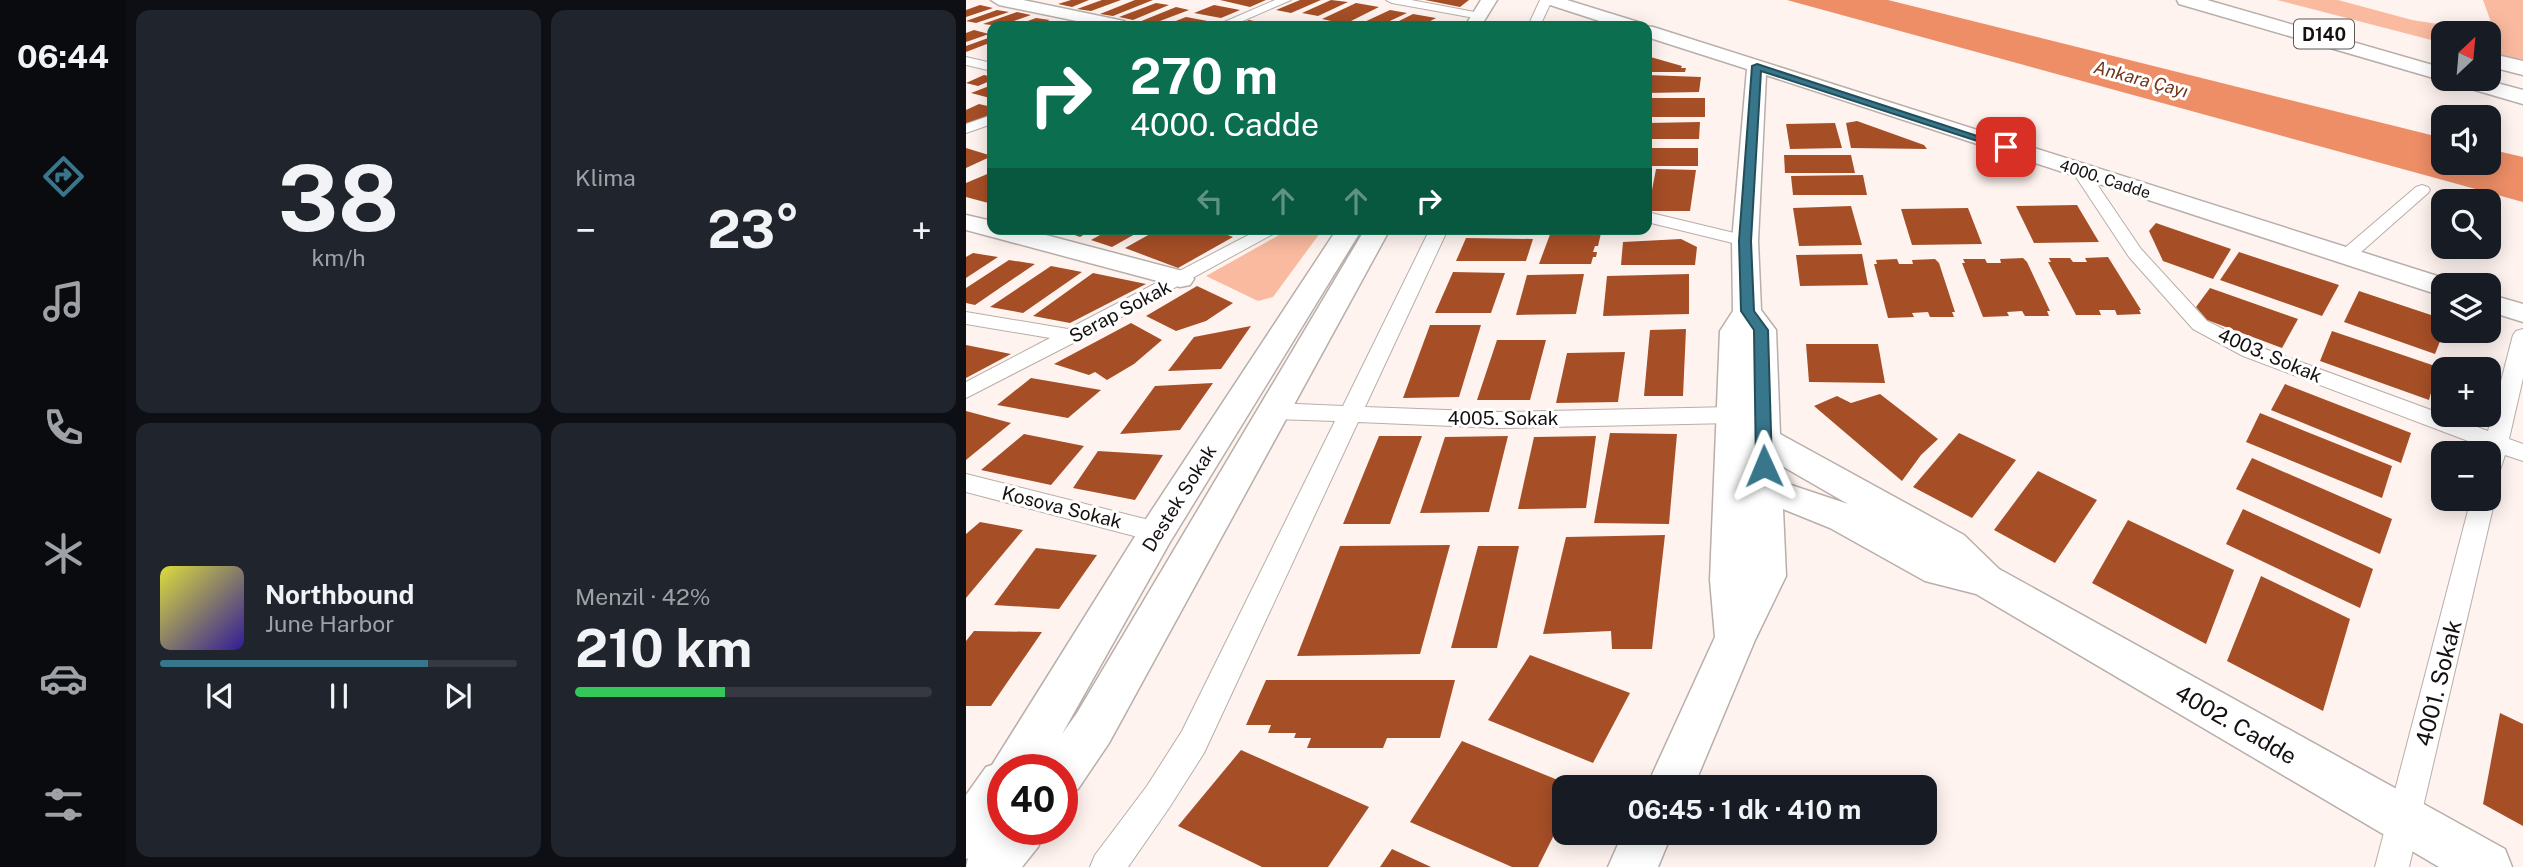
<!DOCTYPE html>
<html lang="tr">
<meta charset="utf-8">
<style>
body{margin:0;font-family:"Public Sans",sans-serif;background:#20242c;color:#f1f3f6;height:100vh;display:flex;flex-direction:column;font-size:26px;white-space:nowrap}
*{box-sizing:border-box;margin:0}
p{font-size:23px;color:#9ea1a6}
.icon{flex:none;width:38px;height:38px;fill:none;stroke:currentColor;stroke-width:2;stroke-linecap:round;stroke-linejoin:round}
.map{position:relative;flex:1;overflow:hidden}
.side{display:flex;flex-direction:column;gap:10px;padding:10px;background:#0d0f14;width:840px}
.side>*{flex:none}
.hud{position:absolute;left:21px;top:21px;width:665px;height:214px;border-radius:14px;box-shadow:0 4px 18px #0003;background:#0b6e4f;color:#fff;overflow:hidden}
.needle{width:46px;rotate:26deg}
.fabs{position:absolute;left:1465px;top:21px;display:grid;gap:14px}
.fabs a{display:grid;place-items:center;width:70px;height:70px;border-radius:14px;background:#171b24;box-shadow:0 4px 18px #0003;font-size:35px}
.speed{position:absolute;left:21px;top:754px;display:flex;gap:14px;font-size:35px;font-weight:700;text-align:center}
.speed>*{display:grid;place-content:center;width:91px;height:91px;border-radius:50%;background:#171b24;box-shadow:0 4px 18px #0003;line-height:1}
.speed .limit{border:10px solid #d22;background:#fff;color:#111}
.pin{position:absolute;display:grid;place-items:center;width:60px;height:60px;color:#fff;margin:-30px;border-radius:14px;box-shadow:0 4px 10px #0006}
.me{position:absolute;width:77px;margin:-38px;rotate:359deg;stroke-linejoin:round;filter:drop-shadow(0 0 5px #0008)}
.turn{display:flex;align-items:center;gap:24px;height:147px;padding:0 28px;font-size:32px}
.turn .icon{width:91px;height:91px;stroke-width:2.5}
.turn b{display:block;font-size:49px;line-height:60px}
.lanes{display:flex;align-items:center;height:66px;padding:0 28px;background:#0003;justify-content:center;gap:35px;direction:ltr}
.lanes .off{opacity:.35}
.big{font-size:52px;font-weight:700;line-height:1.1}
.side .widget{flex:1;display:flex;flex-direction:column;justify-content:center;gap:10px;min-width:0;padding:0 24px;border-radius:14px;background:#20242c}
.side .dial{align-items:center;gap:0}
.dial b{font-size:91px;line-height:1}
.song{display:flex;align-items:center;gap:21px}
.cover{width:84px;height:84px;border-radius:10px;background:linear-gradient(135deg,hsl(60 70% 55%),hsl(250 70% 35%))}
.played{height:7px;border-radius:4px;background:linear-gradient(90deg,#37768b 75%,#363941 75%)}
.keys{display:flex;justify-content:space-around;direction:ltr}
.heat{display:flex;justify-content:space-between;align-items:center;font-size:38px;direction:ltr}
.charge{height:10px;border-radius:5px;background:linear-gradient(90deg,#34c759 42%,#363941 0)}
.side .tiles{flex:1;display:grid;gap:10px;grid-template-columns:repeat(2,1fr)}
.trip{position:absolute;left:586px;top:775px;width:385px;height:70px;border-radius:14px;background:#171b24;box-shadow:0 4px 18px #0003;font-weight:700;line-height:70px;text-align:center}
main{display:flex;flex:1;min-height:0}
.dock{display:flex;flex-direction:column;width:126px;justify-content:space-around;align-items:center;background:#090b0e;color:#9ea1a6}
.dock .icon{width:49px;height:49px}
.dock .selected{color:#37768b}
.dock b{font-size:32px;color:#f1f3f6}
.map>svg:first-child{display:block}
.green{fill:#fabaa0}
.water{fill:#ed8e67}
.building{fill:#a64f27}
.lines{fill:none;stroke-linecap:round;stroke-linejoin:round}
.street-casing{stroke:#b8aeaa;stroke-width:2}
.secondary-casing{stroke:#b8aeaa;stroke-width:3}
.highway-casing{stroke:#b8aeaa;stroke-width:3}
.street{fill:#fff;fill-rule:evenodd}
.secondary{fill:#fff;fill-rule:evenodd}
.highway{fill:#fff;fill-rule:evenodd}
.route{fill:#37768b;stroke:#244d5a;stroke-width:2}
.labels{text-anchor:middle;dominant-baseline:central;stroke-width:6;stroke-linejoin:round;paint-order:stroke}
.far-street-label{font-size:16px;fill:#151110;stroke:#fff}
.shield{fill:#fff;stroke:#5b5858;stroke-width:2}
.shield-label{font-size:18px;font-weight:bold;fill:#151110}
.far-water-label{font-size:18px;font-style:italic;fill:#72351a;stroke:#fff}
.street-label{font-size:19px;fill:#151110;stroke:#fff}
.near-street-label{font-size:23px;fill:#151110;stroke:#fff}
</style>
<main>
<nav class="dock">
<b>06:44</b>
<svg class="icon selected" aria-label="directions" viewBox="0 0 24 24"><path d="M12 3l9 9-9 9-9-9zM9 14v-3h6M13 9l2 2-2 2"/></svg>
<svg class="icon" aria-label="music" viewBox="0 0 24 24"><path d="M9 18V5l10-2v13"/><circle cx="6" cy="18" r="3"/><circle cx="16" cy="16" r="3"/></svg>
<svg class="icon" aria-label="phone" viewBox="0 0 24 24"><path d="M5 4h4l2 5-3 2q2 4 5 5l2-3 5 2v4C11 20 4 13 5 4z"/></svg>
<svg class="icon" aria-label="climate" viewBox="0 0 24 24"><path d="M12 3v18M4 7l16 10M4 17L20 7"/></svg>
<svg class="icon" aria-label="car" viewBox="0 0 24 24"><path d="M5 17H2v-5l4-1 3-4h7l3 4 3 1v5h-3M9 17h6M6 11h13"/><circle cx="7" cy="17" r="2"/><circle cx="17" cy="17" r="2"/></svg>
<svg class="icon" aria-label="filters" viewBox="0 0 24 24"><path d="M4 7h16M4 17h16"/><circle cx="9" cy="7" r="2"/><circle cx="15" cy="17" r="2"/></svg>
</nav>
<section class="side">
<div class="tiles">
<div class="widget dial"><b>38</b><p>km/h</p></div>
<div class="widget"><p>Klima</p>
<div class="heat"><a>−</a><b class="big">23°</b><a>+</a></div>
</div>
<div class="widget">
<div class="song"><i class="cover"></i><div><b>Northbound</b><p>June Harbor</p></div></div>
<div class="played"></div>
<div class="keys"><svg class="icon" aria-label="previous" viewBox="0 0 24 24"><path d="M18 5L8 12l10 7zM5 5v14"/></svg><svg class="icon" aria-label="pause" viewBox="0 0 24 24"><path d="M8 5v14M16 5v14"/></svg><svg class="icon" aria-label="next" viewBox="0 0 24 24"><path d="M6 5l10 7-10 7zM19 5v14"/></svg></div>
</div>
<div class="widget"><p>Menzil · 42%</p><b class="big">210 km</b><div class="charge"></div></div>
</div>
</section>
<div class="map">
<svg width="1557" height="867" viewBox="0 0 1557 867">
<rect width="100%" height="100%" fill="#fef3ef"/>
<g class="green">
<polygon points="1311,0 1372,0 1446,20 1529,33 1517,0 1557,0 1557,63 1523,55 1522,33 1477,33 1477,43"/>
<polygon points="324,229 357,229 307,297 292,301 240,276"/>
</g>
<polygon class="water" points="821,0 922,0 1477,138 1477,163 1522,163 1523,149 1557,157 1557,202"/>
<g class="building">
<polygon points="105,0 123,0 106,7 92,4"/>
<polygon points="136,0 155,0 125,11 111,9"/>
<polygon points="169,0 187,0 147,16 134,14"/>
<polygon points="254,0 300,0 284,7"/>
<polygon points="334,0 355,0 325,13 310,10"/>
<polygon points="365,0 382,2 352,16 336,13"/>
<polygon points="459,0 503,0 494,7"/>
<polygon points="190,3 203,5 167,20 153,17"/>
<polygon points="390,3 413,7 379,24 356,19"/>
<polygon points="14,5 27,8 0,17 0,10"/>
<polygon points="248,5 274,10 255,18 228,13"/>
<polygon points="210,7 223,10 186,24 173,22"/>
<polygon points="31,10 43,12 10,23 0,21"/>
<polygon points="424,10 441,13 413,26 394,24"/>
<polygon points="51,12 65,15 34,26 17,24"/>
<polygon points="447,14 470,18 455,26 423,26"/>
<polygon points="220,17 247,22 237,26 197,26"/>
<polygon points="70,18 84,20 68,26 48,26"/>
<polygon points="283,20 307,25 307,26 269,26"/>
<polygon points="8,30 23,34 0,42 0,33"/>
<polygon points="25,37 26,42 0,52 0,46"/>
<polygon points="681,56 716,66 715,68 720,68 719,72 681,72"/>
<polygon points="18,75 26,77 26,80 12,86 0,83"/>
<polygon points="681,75 735,77 733,92 681,93"/>
<polygon points="26,85 24,98 5,93"/>
<rect x="681" y="98" width="58" height="19"/>
<polygon points="13,104 26,107 26,114 5,124 0,123 0,110"/>
<polygon points="891,121 958,145 961,149 885,148 880,123"/>
<polygon points="734,122 733,139 681,139 681,123"/>
<polygon points="869,123 876,148 824,149 820,124"/>
<polygon points="0,148 26,156 0,168"/>
<rect x="681" y="148" width="51" height="18"/>
<polygon points="818,155 885,155 889,173 819,173"/>
<polygon points="690,169 730,170 724,211 682,211"/>
<polygon points="26,172 26,204 0,197 0,183"/>
<polygon points="897,175 901,195 827,195 825,176"/>
<polygon points="1111,205 1133,242 1068,243 1050,206"/>
<polygon points="885,206 896,245 833,246 827,208"/>
<polygon points="1002,208 1016,244 946,245 935,209"/>
<polygon points="1190,223 1265,249 1247,279 1197,261 1183,231"/>
<polygon points="93,229 127,229 114,237"/>
<polygon points="145,229 178,229 146,247 125,240"/>
<polygon points="193,229 246,229 267,237 212,268 159,248"/>
<polygon points="586,229 636,229 632,246 629,246 627,252 631,252 630,257 627,257 625,264 573,264"/>
<polygon points="500,238 567,239 560,261 490,261"/>
<polygon points="715,239 731,247 729,265 655,265 657,242"/>
<polygon points="1273,252 1373,285 1356,316 1254,280"/>
<polygon points="7,253 32,257 0,278 0,257"/>
<polygon points="896,254 902,285 834,286 830,255"/>
<polygon points="1142,257 1175,310 1173,310 1175,314 1151,315 1149,310 1133,310 1135,315 1110,315 1082,262 1085,262 1083,258 1104,258 1107,262 1121,262 1119,258"/>
<polygon points="1057,258 1061,262 1084,311 1081,311 1083,316 1059,316 1056,311 1041,312 1043,316 1017,317 996,263 999,263 997,259 1019,259 1021,263 1035,263 1034,259"/>
<polygon points="931,259 933,264 947,264 946,260 969,259 973,263 989,312 986,312 988,317 964,317 962,312 946,313 948,317 922,318 908,264 911,264 910,260"/>
<polygon points="43,260 69,264 9,305 0,303 0,288"/>
<polygon points="85,266 116,272 57,313 24,307"/>
<polygon points="487,272 539,273 525,313 469,313"/>
<polygon points="127,273 180,284 104,323 67,316"/>
<polygon points="618,274 610,314 550,315 561,275"/>
<polygon points="723,274 723,314 637,316 641,276"/>
<polygon points="231,286 267,303 240,321 210,331 180,316"/>
<polygon points="1244,288 1332,319 1316,348 1241,320 1230,307"/>
<polygon points="1393,291 1477,319 1478,331 1469,354 1378,322"/>
<polygon points="165,323 196,340 168,364 141,380 129,372 123,375 88,364"/>
<polygon points="464,325 515,325 493,397 437,398"/>
<polygon points="285,326 255,369 202,371 228,337"/>
<polygon points="720,329 717,396 678,396 684,330"/>
<polygon points="1366,331 1472,367 1463,400 1354,361"/>
<polygon points="531,340 580,340 564,400 511,400"/>
<polygon points="840,344 912,344 919,383 843,382"/>
<polygon points="0,345 45,354 0,378"/>
<polygon points="659,352 652,402 590,403 601,353"/>
<polygon points="65,378 135,390 102,418 31,405"/>
<polygon points="247,383 214,430 154,434 189,386"/>
<polygon points="1319,384 1445,433 1435,463 1305,410"/>
<polygon points="914,394 972,439 955,455 936,481 848,406 871,396 885,403"/>
<polygon points="0,411 45,423 0,460"/>
<polygon points="1294,413 1426,466 1416,498 1280,442"/>
<polygon points="644,433 711,434 703,524 628,523"/>
<polygon points="993,433 1050,460 1006,518 947,487"/>
<polygon points="58,434 118,446 85,485 15,470"/>
<polygon points="413,436 456,436 424,524 377,524"/>
<polygon points="542,436 523,512 454,513 479,437"/>
<polygon points="630,436 620,508 552,509 568,437"/>
<polygon points="132,451 197,455 169,500 107,488"/>
<polygon points="1286,458 1426,519 1414,554 1270,489"/>
<polygon points="1072,471 1131,500 1089,563 1028,530"/>
<polygon points="1277,509 1407,569 1394,608 1260,544"/>
<polygon points="1162,520 1268,570 1240,644 1126,583"/>
<polygon points="14,522 57,530 0,598 0,534"/>
<polygon points="699,535 686,649 646,649 645,631 577,634 600,537"/>
<polygon points="484,545 454,654 331,656 374,546"/>
<polygon points="512,546 553,546 531,648 485,648"/>
<polygon points="70,548 131,555 93,609 28,605"/>
<polygon points="1295,576 1384,619 1357,711 1261,661"/>
<polygon points="8,631 76,632 25,706 0,706 0,641"/>
<polygon points="564,655 664,693 627,763 522,720"/>
<polygon points="300,680 489,680 474,738 421,738 417,748 341,748 345,738 328,738 330,733 302,733 305,725 280,725"/>
<polygon points="1534,713 1557,724 1557,826 1517,804"/>
<polygon points="496,741 609,787 598,788 598,815 572,867 546,867 444,822"/>
<polygon points="275,750 403,807 362,867 296,867 212,826"/>
<polygon points="426,849 465,867 414,867"/>
</g>
<g class="lines">
<defs>
<g id="street">
<polygon points="309,0 325,0 265,26 249,26"/>
<polygon points="420,0 445,0 514,13 520,16 514,19 426,3"/>
<polygon points="574,0 586,0 574,26 562,26"/>
<polygon points="0,57 26,63 26,71 0,65"/>
<polygon points="26,115 26,124 0,133 0,124"/>
<polygon points="1114,166 1120,168 1175,249 1241,321 1291,346 1522,431 1547,335 1550,331 1557,329 1557,378 1543,439 1557,444 1557,461 1539,455 1530,482 1522,485 1522,453 1516,453 1518,447 1277,356 1227,329 1163,257 1106,171"/>
<polygon points="1456,185 1462,187 1464,190 1462,193 1386,260 1374,260 1371,256 1374,252 1450,187"/>
<polygon points="681,212 785,237 788,241 779,246 681,222"/>
<polygon points="294,229 316,229 113,340 0,398 0,382 84,338 0,324 0,312 102,329"/>
<polygon points="464,229 482,229 399,407 534,412 766,407 774,410 777,415 774,420 766,423 534,428 392,422 238,753 203,808 162,867 124,867 129,855 181,786 216,731 369,421 308,419 300,416 297,411 300,406 308,403 377,406"/>
<polygon points="0,474 191,522 200,525 204,532 200,539 191,542 0,492"/>
<polygon points="1522,491 1529,499 1443,867 1409,867 1505,499 1522,499"/>
</g>
<g id="secondary">
<polygon points="25,0 57,0 158,21 167,26 135,26 33,5"/>
<polygon points="515,0 531,0 515,26 499,26"/>
<polygon points="576,0 601,0 672,22 675,26 649,26 578,3"/>
<path d="M679,26L687,27L1487,281L1490,285H1477V295L1467,293L800,75L792,241L795,310L810,330L814,434L998,535L1033,569L1539,849L1546,867H1473L1010,594L959,581L864,528L817,509L820,576L789,640L727,788H680L749,637L744,580L754,331L767,311L766,241L781,69L681,37ZM816,466L882,504L816,482Z"/>
<polygon points="0,215 26,221 26,229 57,229 224,273 228,279 224,285 214,287 0,230"/>
<polygon points="371,229 396,229 204,542 96,734 111,713 399,229 424,229 143,743 112,789 96,796 96,770 37,770 37,830 79,830 72,847 56,867 0,867 2,858 0,859 0,795 20,767 26,765 178,522"/>
<polygon points="1522,294 1557,304 1557,322 1522,311"/>
<polygon points="657,833 706,833 692,867 642,867"/>
</g>
<g id="highway">
<polygon points="1211,0 1241,0 1477,68 1477,79 1516,79 1557,90 1557,104 1213,4"/>
<polygon points="1522,53 1557,61 1557,75 1522,66"/>
</g>
</defs>
<use href="#street" class="street-casing"/>
<use href="#secondary" class="secondary-casing"/>
<use href="#highway" class="highway-casing"/>
<use href="#street" class="street"/>
<use href="#secondary" class="secondary"/>
<use href="#highway" class="highway"/>
</g>
<polygon class="route" points="791,64 1045,147 1036,149 795,71 785,241 788,311 802,330 806,466 798,472 790,466 788,330 775,311 773,241 786,66"/>
<g class="labels">
<g class="far-street-label">
<text transform="translate(1139 179) rotate(18)">4000. Cadde</text>
</g>
<rect class="shield" x="1328" y="19.5" width="60" height="29" rx="5"/>
<g class="shield-label">
<text x="1358" y="34">D140</text>
</g>
<g class="far-water-label">
<text transform="translate(1175 79) rotate(15)">Ankara Çayı</text>
</g>
<g class="street-label">
<text transform="translate(154 311) rotate(-28)">Serap Sokak</text>
<text transform="translate(1304 355) rotate(23)">4003. Sokak</text>
<text x="537" y="418">4005. Sokak</text>
<text transform="translate(213 498) rotate(-58)">Destek Sokak</text>
<text transform="translate(96 507) rotate(14)">Kosova Sokak</text>
</g>
<g class="near-street-label">
<text transform="translate(1472 683) rotate(-76)">4001. Sokak</text>
<text transform="translate(1270 724) rotate(30)">4002. Cadde</text>
</g>
</g>
</svg>
<div class="fabs">
<a><svg class="needle" viewBox="-14 -14 28 28"><path d="M0-13l5 13h-10z" fill="#e53935"/><path d="M0 13l5-13h-10z" fill="#9ea1a6"/></svg></a>
<a><svg class="icon" aria-label="sound" viewBox="0 0 24 24"><path d="M4 9h4l5-4v14l-5-4H4zM17 9q2 3 0 6"/></svg></a>
<a><svg class="icon" aria-label="search" viewBox="0 0 24 24"><circle cx="10" cy="10" r="6"/><path d="M15 15l6 6"/></svg></a>
<a><svg class="icon" aria-label="layers" viewBox="0 0 24 24"><path d="M12 4l9 5-9 5-9-5zM3 14l9 5 9-5"/></svg></a>
<a>+</a>
<a>−</a>
</div>
<div class="speed"><div class="limit">40</div></div>
<div class="pin" style="left:1040px;top:147px;background:#d93025"><svg class="icon" aria-label="arrive" viewBox="0 0 24 24"><path d="M6 21V4h12l-3 4 3 4H6"/></svg></div>
<svg class="me" style="left:798px;top:466px" viewBox="-20 -20 40 40"><path d="M0-17L14 15 0 8-14 15z" fill="#37768b" stroke="#fff" stroke-width="4"/></svg>
<div class="trip">06:45 · 1 dk · 410 m</div>
<div class="hud">
<div class="turn"><svg class="icon" aria-label="right" viewBox="0 0 24 24"><path d="M7 20v-9h11M14 6l5 5-5 5"/></svg><div><b>270 m</b>4000. Cadde</div></div>
<div class="lanes"><svg class="icon off" aria-label="left" viewBox="0 0 24 24"><path d="M17 20v-9H6M10 6l-5 5 5 5"/></svg><svg class="icon off" aria-label="ahead" viewBox="0 0 24 24"><path d="M12 20V5M6 11l6-6 6 6"/></svg><svg class="icon off" aria-label="ahead" viewBox="0 0 24 24"><path d="M12 20V5M6 11l6-6 6 6"/></svg><svg class="icon" aria-label="right" viewBox="0 0 24 24"><path d="M7 20v-9h11M14 6l5 5-5 5"/></svg></div>
</div>
</div>
</main>
